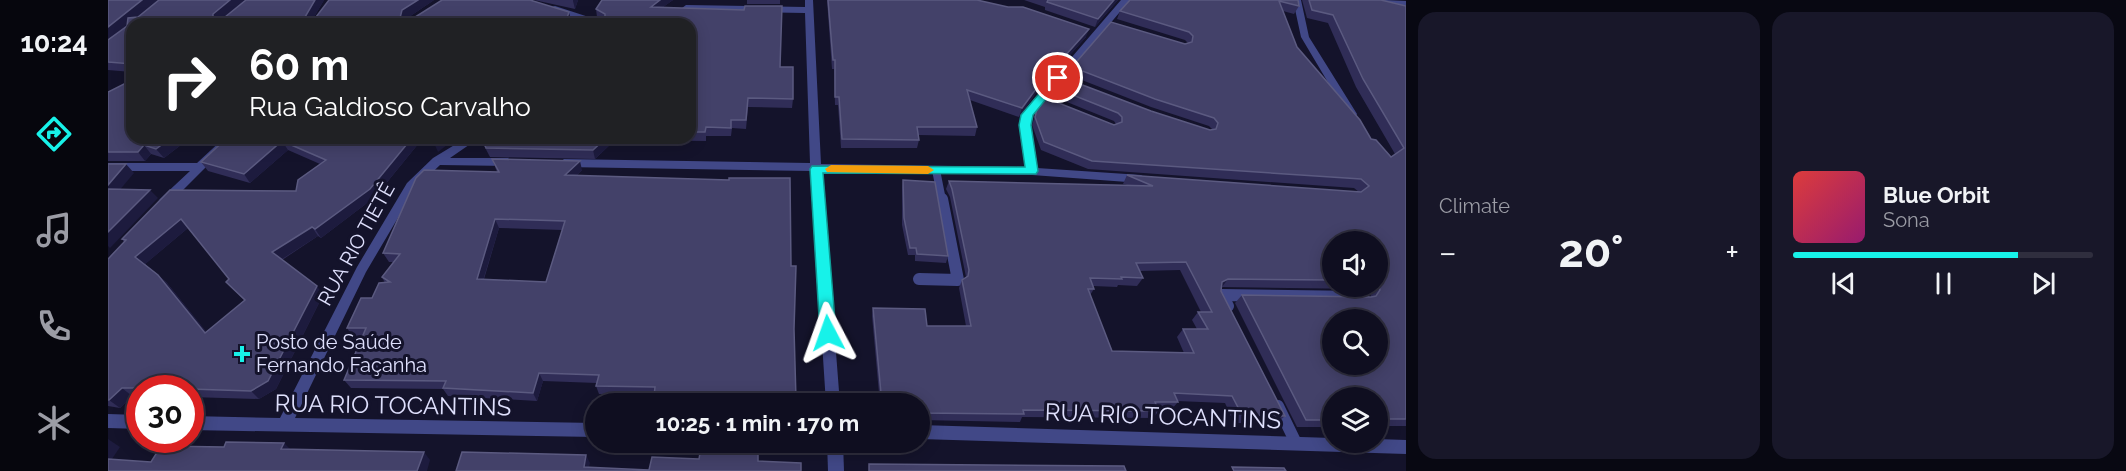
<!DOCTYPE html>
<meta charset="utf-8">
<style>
body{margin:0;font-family:Raleway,sans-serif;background:#181729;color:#f1f3f6;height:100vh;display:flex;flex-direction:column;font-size:22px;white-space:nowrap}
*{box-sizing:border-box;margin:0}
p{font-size:20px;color:#9b9ca5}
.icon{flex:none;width:33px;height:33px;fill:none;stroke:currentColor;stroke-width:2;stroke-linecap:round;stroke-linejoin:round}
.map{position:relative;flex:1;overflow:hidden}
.details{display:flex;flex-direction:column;gap:12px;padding:12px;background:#080812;width:720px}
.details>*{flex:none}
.top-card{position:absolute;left:18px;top:18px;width:570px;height:126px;border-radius:18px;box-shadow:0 3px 15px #0003,0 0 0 2px #2f2e3e;background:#202124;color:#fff;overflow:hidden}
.buttons{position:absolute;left:1214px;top:231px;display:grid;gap:12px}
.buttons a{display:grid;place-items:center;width:66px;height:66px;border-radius:50%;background:#0f0e20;box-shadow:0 3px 15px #0003,0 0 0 2px #2f2e3e;font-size:30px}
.speed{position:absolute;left:18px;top:375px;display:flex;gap:12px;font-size:30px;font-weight:700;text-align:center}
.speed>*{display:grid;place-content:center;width:78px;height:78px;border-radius:50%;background:#0f0e20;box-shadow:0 3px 15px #0003,0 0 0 2px #2f2e3e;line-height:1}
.speed .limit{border:9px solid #d22;background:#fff;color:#111}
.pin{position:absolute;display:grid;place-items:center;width:51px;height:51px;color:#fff;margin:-26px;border:3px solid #fff;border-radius:50%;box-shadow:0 2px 6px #0007}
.me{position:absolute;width:66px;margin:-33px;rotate:356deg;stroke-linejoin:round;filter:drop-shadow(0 0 4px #0008)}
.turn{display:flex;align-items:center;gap:21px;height:126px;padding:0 24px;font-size:27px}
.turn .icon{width:78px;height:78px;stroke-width:2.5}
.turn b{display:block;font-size:42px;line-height:51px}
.big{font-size:45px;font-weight:700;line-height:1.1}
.details .card{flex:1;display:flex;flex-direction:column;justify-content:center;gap:9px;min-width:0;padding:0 21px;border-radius:18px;background:#181729}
.song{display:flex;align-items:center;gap:18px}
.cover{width:72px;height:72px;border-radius:9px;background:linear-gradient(135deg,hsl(0 70% 55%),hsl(320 70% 35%))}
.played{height:6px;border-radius:3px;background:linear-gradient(90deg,#17f2e9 75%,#2f2e3e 75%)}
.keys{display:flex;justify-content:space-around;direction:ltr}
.heat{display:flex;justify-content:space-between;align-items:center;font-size:33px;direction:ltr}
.details .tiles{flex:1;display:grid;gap:12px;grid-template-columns:repeat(2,1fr)}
.trip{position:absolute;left:477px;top:393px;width:345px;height:60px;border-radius:30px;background:#0f0e20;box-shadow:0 3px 15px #0003,0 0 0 2px #2f2e3e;font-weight:700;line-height:60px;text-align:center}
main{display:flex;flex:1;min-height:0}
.tab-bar{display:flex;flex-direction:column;width:108px;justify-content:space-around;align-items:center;background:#06060d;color:#9b9ca5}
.tab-bar .icon{width:42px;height:42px}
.tab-bar .on{color:#17f2e9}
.tab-bar b{font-size:27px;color:#f1f3f6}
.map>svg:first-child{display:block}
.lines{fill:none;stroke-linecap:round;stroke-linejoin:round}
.service-far1{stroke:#414887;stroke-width:8}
.service{stroke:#414887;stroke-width:12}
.minor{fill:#414887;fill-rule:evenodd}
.wall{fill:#302d57;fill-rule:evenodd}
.shaded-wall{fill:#1d1b3e}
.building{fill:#434169;stroke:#5b5a80;stroke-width:1.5;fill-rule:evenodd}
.route{fill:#17f2e9;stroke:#0f9d97;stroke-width:1.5}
.slow{fill:#f59e0b}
.poi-dot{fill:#17f2e9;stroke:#14132b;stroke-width:2}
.labels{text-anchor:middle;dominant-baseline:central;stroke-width:6;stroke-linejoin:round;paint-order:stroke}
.street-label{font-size:20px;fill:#dfe0fd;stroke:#14132b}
.poi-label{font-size:20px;fill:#dfe0fd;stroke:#14132b;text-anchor:start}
.near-street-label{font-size:24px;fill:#dfe0fd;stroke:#14132b}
</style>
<main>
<nav class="tab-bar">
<b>10:24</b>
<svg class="icon on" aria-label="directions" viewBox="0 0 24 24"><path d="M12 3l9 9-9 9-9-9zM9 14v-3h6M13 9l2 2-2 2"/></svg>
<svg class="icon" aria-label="music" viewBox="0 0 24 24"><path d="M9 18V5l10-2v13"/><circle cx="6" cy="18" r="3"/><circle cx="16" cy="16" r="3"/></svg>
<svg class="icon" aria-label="phone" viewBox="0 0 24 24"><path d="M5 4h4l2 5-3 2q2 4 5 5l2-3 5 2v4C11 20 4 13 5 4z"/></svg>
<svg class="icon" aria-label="climate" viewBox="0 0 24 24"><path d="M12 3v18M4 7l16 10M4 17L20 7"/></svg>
</nav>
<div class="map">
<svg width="1298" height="471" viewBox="0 0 1298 471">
<rect width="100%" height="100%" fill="#14132b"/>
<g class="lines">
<polyline class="service-far1" points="828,170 834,200"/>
<g class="service">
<polyline points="811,279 850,280 834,199"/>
<polyline points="1120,306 1114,295 1255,297"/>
<polyline points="1170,406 1188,443"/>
</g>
<g class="minor">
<polygon points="697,0 705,0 713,164 918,167 912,125 914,115 1013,0 1022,0 924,116 922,125 929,168 1033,175 1039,179 1033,183 924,175 714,171 732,404 718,404 703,171 456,167 451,163 456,159 702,163 697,13 578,11 574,8 578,5 697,7"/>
<polygon points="1185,0 1193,0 1201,37 1249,114 1248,116 1240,116 1193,37"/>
<polygon points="1276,0 1298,1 1298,7 1277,2"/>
<polygon points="447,6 496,22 497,24 484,24 444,11 444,7"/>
<polygon points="116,138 127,138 60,205 56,206 50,202 52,199 82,171 0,171 0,163 89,163"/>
<polygon points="358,138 371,138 342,158 400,158 405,162 400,166 332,165 307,189 258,272 187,418 488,423 488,437 82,430 82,416 172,418 249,267 299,183 325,158"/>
<polygon points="0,414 32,415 32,429 0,428"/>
<polygon points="812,425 1224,438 1224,442 1269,442 1269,439 1298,440 1298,454 812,439"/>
<polygon points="719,442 735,442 736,471 720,471"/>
</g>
</g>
<g class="wall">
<polygon points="0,0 50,0 29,17 51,0 137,0 117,17 138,0 216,0 206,17 208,17 221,0 326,0 298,19 297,21 463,20 24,24 24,72 0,70"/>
<polygon points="426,0 470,0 467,9"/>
<polygon points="494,0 565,0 555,7 672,67 685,99 684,108 640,107 638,129 624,128 623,136 598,136 598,141 507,140 487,159 382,157 372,138 582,138 582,24 489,17 488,9"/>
<rect x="639" y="0" width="33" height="4"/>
<polygon points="719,0 869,0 978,37 928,93 911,117 862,100 869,127 867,136 810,135 811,140 809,148 733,148 730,105 727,105 726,69 724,69"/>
<polygon points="916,0 1010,0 987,27 937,10 937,7"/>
<path d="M1190,0L1191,6L1186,14L1175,11L1189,47L1263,139L1283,157L1287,154L1248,87L1220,23L1199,18L1194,0H1273L1298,6V426H1269V398H1224V427H1189L1127,303L1134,295L1263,297L1262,292L1255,289L1113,287V291L1177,416L1169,423H1126L1117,403L1069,401L1070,402L1063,410H1050L1051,411L1045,418L914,417L912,422L812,420V404H772L764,316L765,308L819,326H858L851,288L854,280L858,277L842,197L838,189L841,181L1019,185L1015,184L1019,175L1251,192L1246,188L980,169L933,150L924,125L929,109L1006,125L1008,124L1006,121L944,96L947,88L1043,111L1102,130L1104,129L1101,126L1043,107L961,75L964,67L1080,43L1077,40L1009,19L1012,11ZM1224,242H1269V286H1224ZM1072,270L1093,312H1090L1084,320L1089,329H1075L1069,337L1076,353L1004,351L982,295L986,289L985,286L1009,287L1010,285L1029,286L1035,278L1031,271Z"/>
<polygon points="0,92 24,138 82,138 56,158 43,154 37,161 0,161"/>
<path d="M119,138H315L267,197L213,238L210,236L174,260L215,295L168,389L151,399L82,397V388H32V396H24L12,408L0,406V259L16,242L14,239L188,191L212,164L180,150L142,183L100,171L93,162ZM80,228L121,279L118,282L137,301L98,332L59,283L50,275L37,264Z"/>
<path d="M384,159L474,170L469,175L683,266L688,404H547L546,395L491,394L488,386L489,383L435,381L429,401L340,396L335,389L243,388L236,380L255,337H245L239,328L277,283L274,277L285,262H281L275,253L389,172ZM391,228L454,230L438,282L376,279Z"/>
<polygon points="795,180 840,256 838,263 807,261 807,255 800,255 794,225 794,187"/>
</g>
<g class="shaded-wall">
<polygon points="34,0 50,0 0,41 0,27"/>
<polygon points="122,0 137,0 111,22 105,17 105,14"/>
<polygon points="207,0 216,0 202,24 197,17"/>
<polygon points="310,0 326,0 298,19 296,24 292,18 294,10"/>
<polygon points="465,0 470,0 467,9 465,1"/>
<polygon points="552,0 565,0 544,15 543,7"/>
<polygon points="1006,0 1010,0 987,27 990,19"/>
<polygon points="461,12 463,20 462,24 457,24"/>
<polygon points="981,29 978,37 928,93 911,117 914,108 931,85"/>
<polygon points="63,138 82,138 56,158 48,149"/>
<polygon points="304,138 315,138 267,197 213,238 207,229"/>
<polygon points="332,138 348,138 330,152 326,143"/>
<polygon points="498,138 507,138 507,140 487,159 485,150"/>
<polygon points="174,141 180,150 142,183 136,174"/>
<polygon points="36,145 43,154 37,161 30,152"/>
<polygon points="472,161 474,170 460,184 457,175"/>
<polygon points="18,164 26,173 5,198 0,193 0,185"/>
<polygon points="42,190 50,198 2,248 0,246 0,232"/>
<polygon points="73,219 80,228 36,265 27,257"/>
<polygon points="387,219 391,228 373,287 369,279"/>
<polygon points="204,227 210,236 171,261 164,252"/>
<polygon points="50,275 59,283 106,341 97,333"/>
<polygon points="1120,279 1114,287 1107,290 1114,282"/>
<polygon points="209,286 215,295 168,389 151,399 143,391"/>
<polygon points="431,373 435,381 429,401 425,393"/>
<polygon points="14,388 24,396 12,408 1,400"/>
<polygon points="0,439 12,447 0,465"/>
<polygon points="176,443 185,452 173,449"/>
<polygon points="316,452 322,460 319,471 309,471"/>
<polygon points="478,455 482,463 480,471 476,467"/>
</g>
<g class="building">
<polygon points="0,0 34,0 0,27"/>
<polygon points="51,0 122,0 105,14 105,17 117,17 138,0 207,0 197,17 208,17 221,0 310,0 294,10 292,18 295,21 301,21 334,0 422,0 461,12 457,24 24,24 24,64 0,62 0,40 19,26 20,18 30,17"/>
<polygon points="494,0 552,0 543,7 636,10 637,6 674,6 672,67 685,67 685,99 640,98 638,120 623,120 623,128 598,127 597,132 582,132 582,24 476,24 481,17 497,17 497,14 488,9"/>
<polygon points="720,0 869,0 900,7 915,7 981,29 931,85 914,108 859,90 869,127 809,127 811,140 734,139 731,97 727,97 727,60 725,60"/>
<polygon points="940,0 1006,0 990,19 939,2"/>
<path d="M1022,0H1190L1191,6L1171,1L1189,47L1252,120L1263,139L1268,140L1283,157L1296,148L1255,79L1225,15L1204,10L1201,0H1273L1298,6V419H1269V398H1224V420H1198L1134,295L1263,297L1268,296L1272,290L1270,284H1269V242H1224V280L1120,279L1114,282L1113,291L1177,416L1134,415L1124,396L1066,393L1070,402H1047L1051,411L915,410L916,414L812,413V404H774L765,308L817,309L819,326H863L854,280L860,276L861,270L844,189L841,181L1045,186L1019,175L1253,192L1261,186L1253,179L984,161L936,142L927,117L929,109L938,98L1006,125L1014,122V117L1010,113L947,88L956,78L1043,111L1102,130L1108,129L1110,123L1106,118L1047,99L964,67L1003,22L1077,44L1084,42L1085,36L1081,32L1012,11ZM1078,262L1104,312H1090L1100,329H1075L1086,353L1004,351L980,289H986L982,278L1014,279L1013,277L1035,278L1028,263ZM1224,320H1269V364H1224Z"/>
<polygon points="24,80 24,138 63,138 48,149 36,145 30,152 0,152 0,92"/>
<path d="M119,138H304L262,189L207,229L204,227L164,252L209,286L160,381L143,391L82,389V388H14L1,400H0V259L18,240L14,239L62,190L188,191L190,180L218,160L174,141L136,174L93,162ZM73,219L121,279L118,282L137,300L97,333L50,275L27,257Z"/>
<polygon points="374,138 498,138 485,150 378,148"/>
<path d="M384,159L472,161L457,175L621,180V178H682L683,266H688L686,329L688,399L579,398V397L546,396L547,387L488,386L491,375L431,373L425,393L335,388L338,381L236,380L258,328H239L253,298H264L271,283L282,282L274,277L292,254L275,253L308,178L316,170L391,172ZM387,219L457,221L438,282L369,279Z"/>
<polygon points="0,164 18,164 0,185"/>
<polygon points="795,180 827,182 840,256 809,254 808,248 802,248 796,218"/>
<polygon points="0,189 42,190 0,232"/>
<polygon points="118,442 176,443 173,449 316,452 309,471 0,471 0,459 43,462 53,446 116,447"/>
<polygon points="354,452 478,455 476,467 541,470 544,457 591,459 592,453 650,454 650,461 693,463 693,471 348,471"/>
<polygon points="761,464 1016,466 1018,471 761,471"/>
<polygon points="1124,467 1176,468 1178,471 1126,471"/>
</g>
<polygon class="route" points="950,75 955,78 925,115 923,125 930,171 928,174 715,173 728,333 725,338 720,340 714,338 712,333 702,169 704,166 917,167 911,125 913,115 946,76"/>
<polygon class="slow" points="723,165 820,166 826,170 820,174 719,172 717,169"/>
<path class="poi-dot" d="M131 345h6v6h6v6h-6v6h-6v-6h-6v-6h6z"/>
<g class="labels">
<g class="street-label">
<text transform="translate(248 244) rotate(-61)">RUA RIO TIETÊ</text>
</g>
<g class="poi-label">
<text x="148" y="342">Posto de Saúde<tspan x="148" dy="23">Fernando Façanha</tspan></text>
</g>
<g class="near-street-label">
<text transform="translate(285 405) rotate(1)">RUA RIO TOCANTINS</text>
<text transform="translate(1055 416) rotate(2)">RUA RIO TOCANTINS</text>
</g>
</g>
</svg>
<div class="buttons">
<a><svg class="icon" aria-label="sound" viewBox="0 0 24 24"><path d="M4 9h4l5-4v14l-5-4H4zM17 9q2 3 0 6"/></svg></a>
<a><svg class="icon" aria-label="search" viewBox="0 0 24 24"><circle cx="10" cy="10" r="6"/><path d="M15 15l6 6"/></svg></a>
<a><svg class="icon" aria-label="layers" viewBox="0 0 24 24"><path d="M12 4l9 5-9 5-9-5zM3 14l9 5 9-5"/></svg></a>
</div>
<div class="speed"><div class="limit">30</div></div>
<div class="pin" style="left:950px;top:78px;background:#d93025"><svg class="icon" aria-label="arrive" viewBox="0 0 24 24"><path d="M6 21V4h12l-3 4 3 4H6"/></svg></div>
<svg class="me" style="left:720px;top:333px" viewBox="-20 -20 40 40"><path d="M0-17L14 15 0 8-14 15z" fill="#17f2e9" stroke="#fff" stroke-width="4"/></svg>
<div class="trip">10:25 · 1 min · 170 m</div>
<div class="top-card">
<div class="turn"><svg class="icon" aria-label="right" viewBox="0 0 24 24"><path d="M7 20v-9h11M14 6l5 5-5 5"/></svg><div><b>60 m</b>Rua Galdioso Carvalho</div></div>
</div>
</div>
<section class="details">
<div class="tiles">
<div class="card"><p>Climate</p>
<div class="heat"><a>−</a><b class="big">20°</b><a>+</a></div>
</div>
<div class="card">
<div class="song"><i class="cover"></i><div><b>Blue Orbit</b><p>Sona</p></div></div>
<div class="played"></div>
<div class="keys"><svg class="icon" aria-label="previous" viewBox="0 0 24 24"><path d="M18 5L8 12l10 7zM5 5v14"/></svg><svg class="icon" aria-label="pause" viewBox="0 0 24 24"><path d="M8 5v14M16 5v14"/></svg><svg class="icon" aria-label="next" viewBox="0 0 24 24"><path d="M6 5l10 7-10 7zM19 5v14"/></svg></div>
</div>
</div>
</section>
</main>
